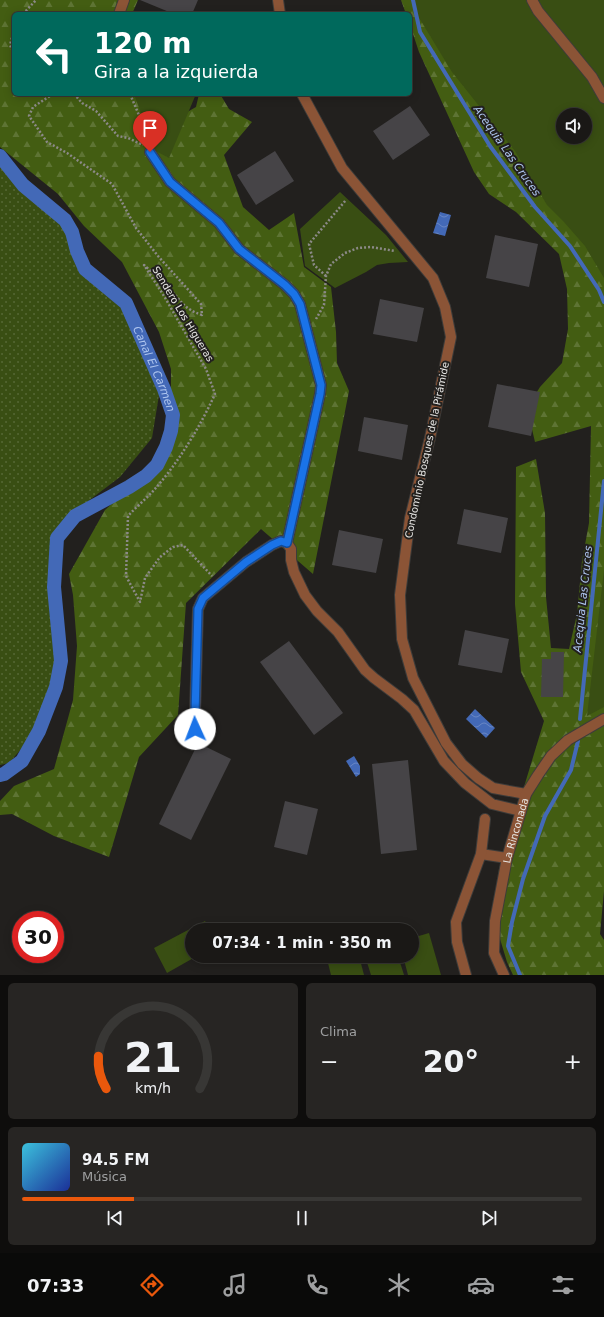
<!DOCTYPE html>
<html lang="es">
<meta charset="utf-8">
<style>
body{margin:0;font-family:"DejaVu Sans",sans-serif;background:#272523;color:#f1f3f6;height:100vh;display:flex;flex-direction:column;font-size:15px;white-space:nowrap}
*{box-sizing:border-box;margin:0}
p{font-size:13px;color:#9fa0a1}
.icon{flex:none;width:22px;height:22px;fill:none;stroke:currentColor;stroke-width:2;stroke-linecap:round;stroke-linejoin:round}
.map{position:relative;height:975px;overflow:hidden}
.panel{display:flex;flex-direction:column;gap:8px;padding:8px;background:#0e0d0c;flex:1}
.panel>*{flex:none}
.hud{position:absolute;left:12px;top:12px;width:400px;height:84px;border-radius:6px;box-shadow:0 2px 10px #0003,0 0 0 1px #383735;background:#00695c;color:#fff;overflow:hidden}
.tools{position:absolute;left:556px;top:108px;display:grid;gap:8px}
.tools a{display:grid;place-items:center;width:36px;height:36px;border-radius:50%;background:#1a1816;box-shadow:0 2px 10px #0003,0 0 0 1px #383735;font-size:20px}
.speed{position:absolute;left:12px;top:911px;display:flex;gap:8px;font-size:20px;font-weight:700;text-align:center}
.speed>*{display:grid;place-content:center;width:52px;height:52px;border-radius:50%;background:#1a1816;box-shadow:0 2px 10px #0003,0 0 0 1px #383735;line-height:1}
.speed .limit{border:6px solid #d22;background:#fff;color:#111}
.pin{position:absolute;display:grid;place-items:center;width:34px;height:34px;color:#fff;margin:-41px -17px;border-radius:50% 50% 50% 0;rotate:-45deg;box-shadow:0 0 4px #0007}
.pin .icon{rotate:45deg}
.me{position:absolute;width:44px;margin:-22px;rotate:358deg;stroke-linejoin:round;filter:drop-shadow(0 0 3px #0008)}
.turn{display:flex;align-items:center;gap:14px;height:84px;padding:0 16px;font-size:18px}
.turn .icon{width:52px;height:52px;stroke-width:2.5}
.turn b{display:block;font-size:28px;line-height:34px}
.big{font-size:30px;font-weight:700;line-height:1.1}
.panel .widget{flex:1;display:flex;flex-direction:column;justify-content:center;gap:6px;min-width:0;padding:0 14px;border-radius:6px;background:#272523}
.panel .dial{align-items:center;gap:0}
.dial svg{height:104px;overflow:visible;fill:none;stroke:#383735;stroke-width:7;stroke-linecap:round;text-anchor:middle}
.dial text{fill:#f1f3f6;stroke:none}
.song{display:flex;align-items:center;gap:12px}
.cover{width:48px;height:48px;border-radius:6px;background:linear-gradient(135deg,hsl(190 70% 55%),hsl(230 70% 35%))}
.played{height:4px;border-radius:2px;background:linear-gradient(90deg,#ea580c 20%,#383735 20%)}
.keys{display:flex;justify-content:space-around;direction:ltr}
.heat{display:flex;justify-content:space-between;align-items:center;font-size:22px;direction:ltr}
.panel .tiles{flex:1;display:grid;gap:8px;grid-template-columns:1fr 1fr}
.widget:last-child{grid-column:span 2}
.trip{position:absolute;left:185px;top:923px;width:234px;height:40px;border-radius:20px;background:#1a1816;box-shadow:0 2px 10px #0003,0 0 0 1px #383735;font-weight:700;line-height:40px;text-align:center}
.dock{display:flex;height:64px;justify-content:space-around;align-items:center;background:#0a0a09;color:#9fa0a1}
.dock .icon{width:28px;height:28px}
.dock .active{color:#ea580c}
.dock b{font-size:18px;color:#f1f3f6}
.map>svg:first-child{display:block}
.grass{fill:url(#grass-dots)}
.forest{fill:url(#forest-firs);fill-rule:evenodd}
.park{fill:#394e13;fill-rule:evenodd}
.water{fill:url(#water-waves)}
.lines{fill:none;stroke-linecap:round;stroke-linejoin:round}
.stream{stroke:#4369b7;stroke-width:4}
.canal{stroke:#4369b7;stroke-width:14}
.building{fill:#464447}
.minor-casing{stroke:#3e3c3a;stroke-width:12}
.path{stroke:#8c8a88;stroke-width:2.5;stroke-dasharray:2 2;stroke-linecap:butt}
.minor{stroke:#8b5436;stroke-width:10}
.route-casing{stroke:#114b97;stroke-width:10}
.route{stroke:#1a73e8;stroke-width:7}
.labels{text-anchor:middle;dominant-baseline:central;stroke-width:4;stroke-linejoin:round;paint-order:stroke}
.street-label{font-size:10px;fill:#e8e7e5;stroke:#22201e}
.water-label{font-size:11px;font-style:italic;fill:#aec5ef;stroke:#22201e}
</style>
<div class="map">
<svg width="604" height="975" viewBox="0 0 604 975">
<defs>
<pattern id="grass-dots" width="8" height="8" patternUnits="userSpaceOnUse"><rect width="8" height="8" fill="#394e13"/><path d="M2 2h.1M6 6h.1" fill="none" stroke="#566835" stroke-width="1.8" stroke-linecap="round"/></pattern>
<pattern id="forest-firs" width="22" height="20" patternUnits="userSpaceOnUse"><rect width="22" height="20" fill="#435d12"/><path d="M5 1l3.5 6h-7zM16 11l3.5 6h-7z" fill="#5e7434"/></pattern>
<pattern id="water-waves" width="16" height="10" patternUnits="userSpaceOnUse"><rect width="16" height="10" fill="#4369b7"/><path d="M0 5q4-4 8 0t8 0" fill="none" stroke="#6786c4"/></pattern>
</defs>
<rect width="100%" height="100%" fill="#22201e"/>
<polygon class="grass" points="0,163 19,186 58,212 90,268 115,289 130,316 160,389 152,438 120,477 71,514 59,550 56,595 63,648 46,712 28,741 9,763 0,765"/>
<g class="forest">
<polygon points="0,0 138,0 132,14 14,14 14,94 164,94 175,119 196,107 199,94 220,94 229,109 252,122 224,155 243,207 269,230 294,213 304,267 331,287 336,332 337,363 349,391 313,574 261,529 186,603 178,715 139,757 109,857 54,836 12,814 0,815 0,801 14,786 54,769 73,700 77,646 73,595 69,574 105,510 124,493 135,488 163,445 171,407 171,369 159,332 122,262 84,226 58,194 0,147"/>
<path d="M401,0H604V891L600,934L604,940V975H513L507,962L494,919L499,869L544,721L521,672L515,604L516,467L536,459L545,513L546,597L551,648L569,649L577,614L582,561L589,523L591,426L535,442L527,408L540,387L562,363L568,329L567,289L559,254L516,212L489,194L474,172L419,52L410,25V14H406ZM555,46L592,121L585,137L554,144Z"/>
</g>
<g class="park">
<path d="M414,0H604V278L585,246L564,222L547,205L515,151L452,72L418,16ZM563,115H585V137H563Z"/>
<polygon points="134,94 196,94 169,158 154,150"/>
<polygon points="340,192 386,235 408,262 389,263 377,265 366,272 335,288 305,266 300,229"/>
<polygon points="604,570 604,707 587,716"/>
<polygon points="205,921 210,930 192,930 192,956 197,956 167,973 154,948"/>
<polygon points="429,933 441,975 408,975 403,956 412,956 412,938"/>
<polygon points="351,956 359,956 364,975 331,975 328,963"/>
<polygon points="365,956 398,956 404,975 371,975"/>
</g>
<g class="water">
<polygon points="440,212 451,215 445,236 433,233"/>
<polygon points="475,709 495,728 486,738 466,719"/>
<polygon points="354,756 360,766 360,774 356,777 346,761"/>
</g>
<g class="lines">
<g class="stream">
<polyline points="413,0 420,32 490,146 535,207 570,246 599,290 604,302"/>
<polyline points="580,719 604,481"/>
<polyline points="520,975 508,946 512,922 523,879 545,816 571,770 578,741"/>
</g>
<path class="canal" id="s1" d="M0,156L23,185L65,220L72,232L77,251L85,269L126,303L164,389L173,415L171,431L166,447L157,465L146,476L129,487L75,516L57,538L54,587L61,661L56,687L39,731L22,761L4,774L0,775"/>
</g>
<g class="building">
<polygon points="140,0 198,0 192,14 174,14"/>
<polygon points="410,106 430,135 393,160 373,131"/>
<polygon points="275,151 294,181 256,205 237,175"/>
<polygon points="495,235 538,244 529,287 486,278"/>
<polygon points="380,299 424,308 417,342 373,334"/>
<polygon points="497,384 540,392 531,436 488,427"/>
<polygon points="364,417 408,425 402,460 358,451"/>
<polygon points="464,509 508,518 501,553 457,544"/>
<polygon points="339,530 383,539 376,573 332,565"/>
<polygon points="465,630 509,639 502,673 458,665"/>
<polygon points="289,641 343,713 314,735 260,662"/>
<polygon points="551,652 564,652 563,697 541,697 542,659 551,659"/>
<polygon points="198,743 231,759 191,840 159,824"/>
<polygon points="408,760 417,850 381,854 372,764"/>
<polygon points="285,801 318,809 307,855 274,847"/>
</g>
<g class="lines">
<defs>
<g id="minor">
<polyline points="278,0 280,14"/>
<polyline points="532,0 538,11 592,77 604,98"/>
<polyline points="119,14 124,0"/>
<polyline points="302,94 342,168 433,278 445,307 451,337 430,438 410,518 400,595 402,639 413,678 446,743 462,764 478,778 493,788 526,794"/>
<polyline points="150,152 170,182 219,223 239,249 285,285 294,294 300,304 321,385 320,394 287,543"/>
<polyline points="195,729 195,714 198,609 203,598 246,562 272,545 281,541 287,543 291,549 291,560 294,572 305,595 317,611 338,632 365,670 374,678 402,699 414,710 444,761 465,783 492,804 521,811"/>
<polyline points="481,854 507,858"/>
<polyline points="466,975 457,942 456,922 481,854 485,819"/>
<path id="s2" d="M504,975L494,953L495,921L507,858L526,794L538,775L551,756L568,740L604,719"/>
</g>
</defs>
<use href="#minor" class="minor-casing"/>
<g class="path">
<polyline points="23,14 36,0"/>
<polyline points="14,30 10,45 14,54"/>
<path d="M53,94L33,107L29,116L47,142L67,153L112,184L136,228L158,256L201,304L202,315C184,309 182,302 170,289C162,280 153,273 144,265L164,296L206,369L215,394C200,427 178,463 154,490C146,499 136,507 128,516L126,576L140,602L145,578L160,557L173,547L183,545L212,576"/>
<polyline points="74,94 82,103 96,111 118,136 128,138 143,145"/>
<polyline points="130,94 150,141"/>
<polyline points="326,276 314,265 309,244 346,200"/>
<polyline points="316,319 324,305 326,276 331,264 345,253 358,248 371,247 395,251"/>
</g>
<use href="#minor" class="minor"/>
</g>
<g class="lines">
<defs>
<polyline id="route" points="150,152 170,182 219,223 239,249 285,285 294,294 300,304 321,385 320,394 287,543 281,541 272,545 246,562 203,598 198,609 195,714 195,729"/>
</defs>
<use href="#route" class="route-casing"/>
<use href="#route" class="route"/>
</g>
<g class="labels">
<g class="street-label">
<text transform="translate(183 314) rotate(59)">Sendero Los Higueras</text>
<text transform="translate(427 450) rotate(-78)">Condominio Bosques de la Pirámide</text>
<text stroke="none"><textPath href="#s2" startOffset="149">La Rinconada</textPath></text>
</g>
<g class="water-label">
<text transform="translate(507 151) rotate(55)">Acequia Las Cruces</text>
<text stroke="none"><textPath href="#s1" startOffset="270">Canal El Carmen</textPath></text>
<text transform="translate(583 599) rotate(-84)">Acequia Las Cruces</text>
</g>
</g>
</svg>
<div class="tools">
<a><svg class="icon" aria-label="sound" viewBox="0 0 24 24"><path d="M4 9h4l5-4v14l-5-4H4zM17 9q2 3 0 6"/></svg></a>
</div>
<div class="speed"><div class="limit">30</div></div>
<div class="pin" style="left:150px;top:152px;background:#d93025"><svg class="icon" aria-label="arrive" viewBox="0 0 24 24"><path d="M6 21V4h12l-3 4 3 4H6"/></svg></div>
<svg class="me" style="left:195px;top:729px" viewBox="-20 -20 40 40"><circle r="19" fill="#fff"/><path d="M0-13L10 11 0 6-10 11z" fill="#1a73e8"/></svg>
<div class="trip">07:34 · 1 min · 350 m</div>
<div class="hud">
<div class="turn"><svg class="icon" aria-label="left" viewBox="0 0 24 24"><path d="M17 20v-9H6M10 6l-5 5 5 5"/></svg><div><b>120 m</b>Gira a la izquierda</div></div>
</div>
</div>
<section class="panel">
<div class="tiles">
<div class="widget dial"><svg viewBox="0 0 100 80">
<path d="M14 69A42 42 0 1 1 86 69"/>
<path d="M14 69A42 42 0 0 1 8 44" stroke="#ea580c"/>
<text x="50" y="56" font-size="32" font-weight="700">21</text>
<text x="50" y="72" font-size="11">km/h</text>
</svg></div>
<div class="widget"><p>Clima</p>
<div class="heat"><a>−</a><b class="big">20°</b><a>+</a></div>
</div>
<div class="widget">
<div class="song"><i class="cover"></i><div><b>94.5 FM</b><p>Música</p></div></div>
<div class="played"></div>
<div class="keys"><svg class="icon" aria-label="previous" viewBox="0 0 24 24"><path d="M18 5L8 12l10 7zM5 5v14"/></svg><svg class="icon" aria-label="pause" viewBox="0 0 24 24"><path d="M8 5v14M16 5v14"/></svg><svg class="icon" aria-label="next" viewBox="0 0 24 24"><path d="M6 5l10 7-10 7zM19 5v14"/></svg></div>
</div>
</div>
</section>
<nav class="dock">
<b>07:33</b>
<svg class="icon active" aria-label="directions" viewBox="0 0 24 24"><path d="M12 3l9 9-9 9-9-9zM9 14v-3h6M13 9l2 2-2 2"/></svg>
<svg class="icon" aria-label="music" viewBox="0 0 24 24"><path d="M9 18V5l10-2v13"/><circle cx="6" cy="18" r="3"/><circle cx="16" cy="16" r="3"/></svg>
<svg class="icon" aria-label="phone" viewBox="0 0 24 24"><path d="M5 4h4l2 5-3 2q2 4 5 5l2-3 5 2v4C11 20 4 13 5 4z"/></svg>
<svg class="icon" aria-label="climate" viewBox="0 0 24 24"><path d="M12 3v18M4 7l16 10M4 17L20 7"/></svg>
<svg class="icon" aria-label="car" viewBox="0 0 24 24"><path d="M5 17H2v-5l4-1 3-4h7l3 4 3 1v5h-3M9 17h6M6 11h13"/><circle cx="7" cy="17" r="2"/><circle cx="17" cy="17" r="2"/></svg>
<svg class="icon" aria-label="filters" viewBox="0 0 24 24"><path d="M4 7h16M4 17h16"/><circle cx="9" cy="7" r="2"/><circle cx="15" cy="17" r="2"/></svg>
</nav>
